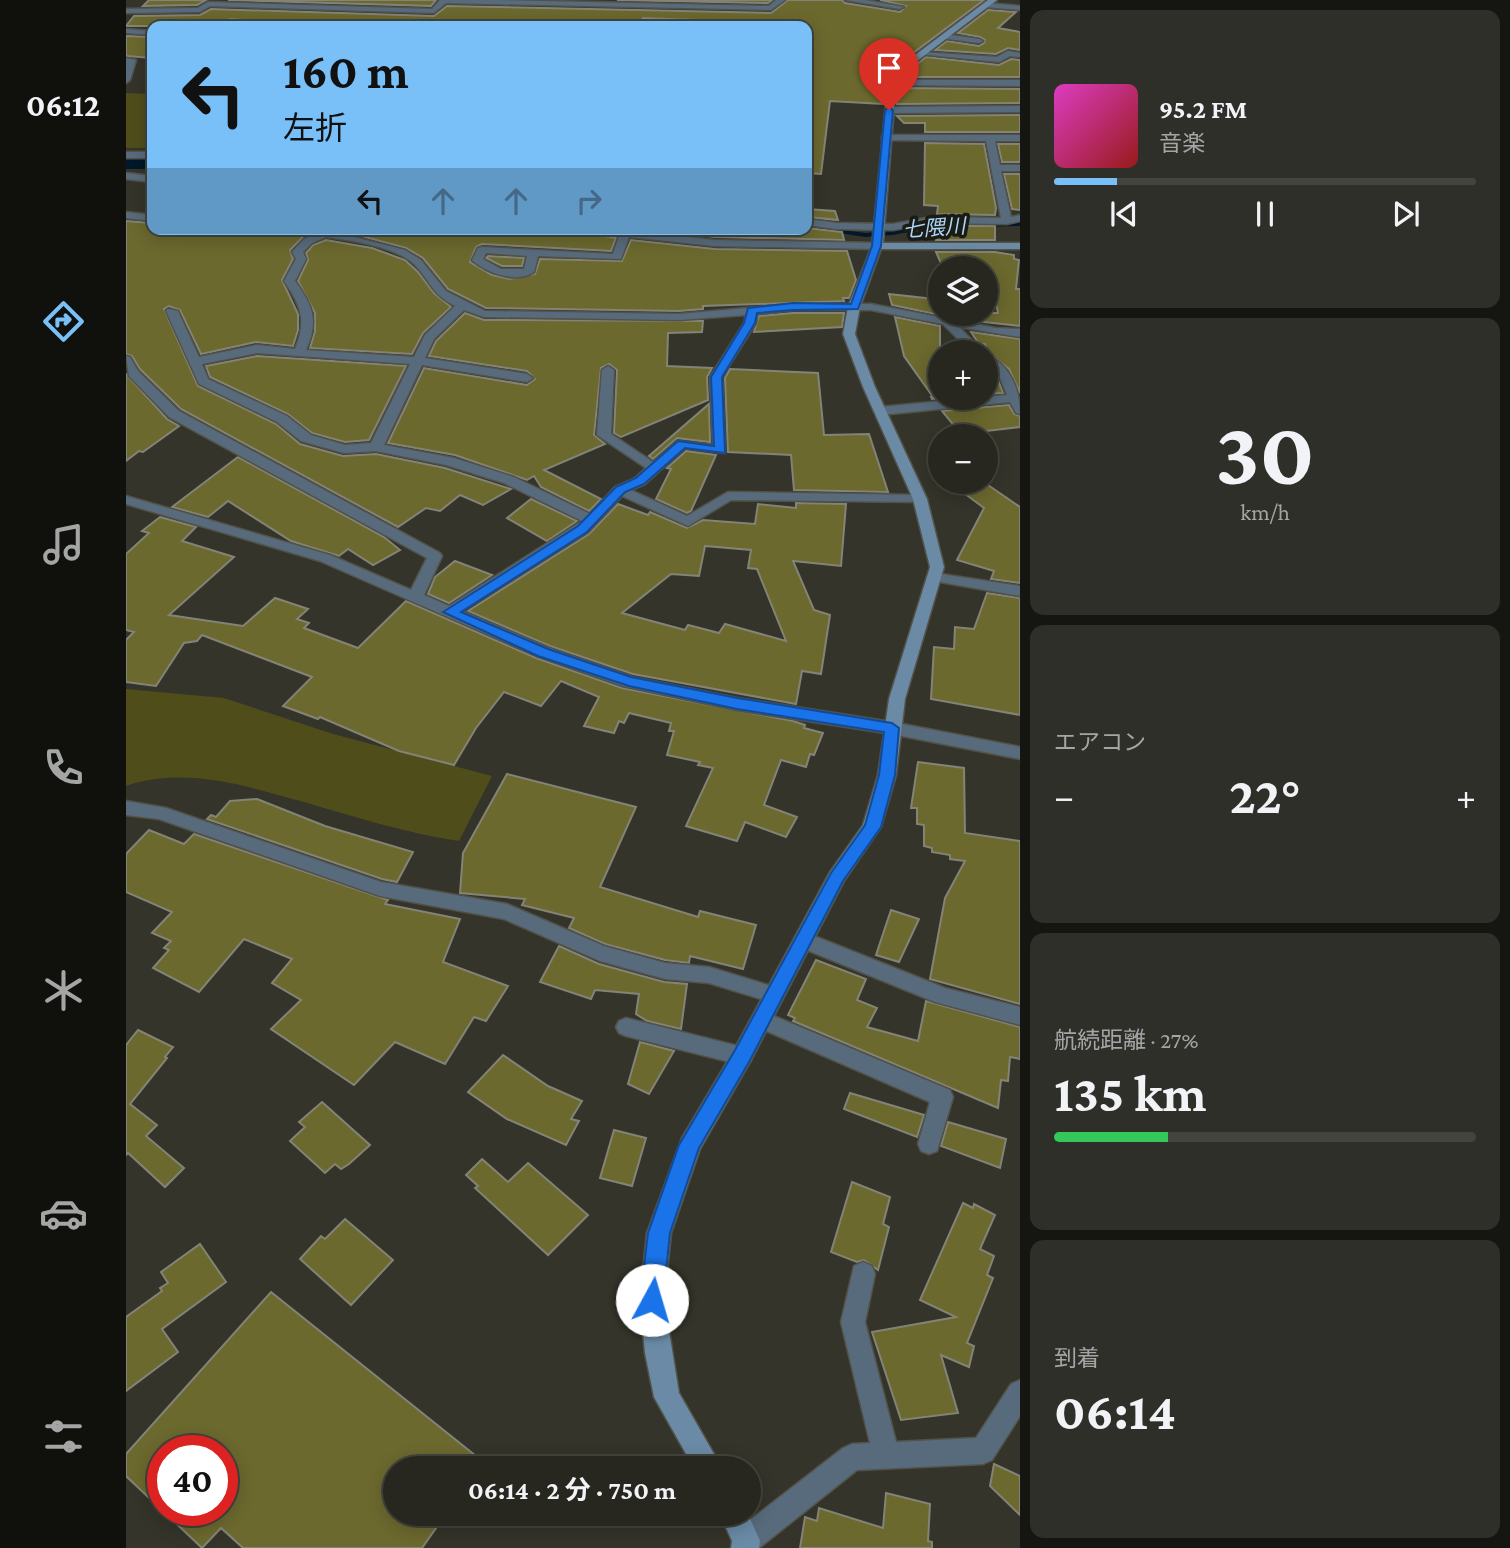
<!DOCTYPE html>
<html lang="ja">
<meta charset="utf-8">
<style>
body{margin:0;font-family:"Crimson Pro","Noto Sans JP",serif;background:#2f2f29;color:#f1f3f6;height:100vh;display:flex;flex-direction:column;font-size:26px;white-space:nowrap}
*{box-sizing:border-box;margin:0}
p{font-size:23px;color:#a4a5a5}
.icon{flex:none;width:38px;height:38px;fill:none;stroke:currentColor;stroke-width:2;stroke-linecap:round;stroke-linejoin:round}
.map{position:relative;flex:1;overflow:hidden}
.panel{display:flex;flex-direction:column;gap:10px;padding:10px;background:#151512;width:490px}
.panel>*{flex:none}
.guide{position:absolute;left:21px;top:21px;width:665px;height:214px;border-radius:14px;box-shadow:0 4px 18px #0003,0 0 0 2px #43443e;background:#79bff8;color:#111;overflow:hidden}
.controls{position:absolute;left:802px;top:256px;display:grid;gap:14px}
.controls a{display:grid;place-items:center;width:70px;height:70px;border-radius:50%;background:#272720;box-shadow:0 4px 18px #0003,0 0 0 2px #43443e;font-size:35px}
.speed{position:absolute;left:21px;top:1435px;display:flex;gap:14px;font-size:35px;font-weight:700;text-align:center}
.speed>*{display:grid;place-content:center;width:91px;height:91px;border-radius:50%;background:#272720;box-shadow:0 4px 18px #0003,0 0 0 2px #43443e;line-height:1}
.speed .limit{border:10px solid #d22;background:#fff;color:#111}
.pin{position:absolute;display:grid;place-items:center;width:60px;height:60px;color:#fff;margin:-72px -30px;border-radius:50% 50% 50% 0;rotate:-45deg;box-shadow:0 0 7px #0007}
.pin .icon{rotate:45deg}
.me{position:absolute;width:77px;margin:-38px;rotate:6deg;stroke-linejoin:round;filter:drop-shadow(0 0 5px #0008)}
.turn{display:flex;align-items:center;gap:24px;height:147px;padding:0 21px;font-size:32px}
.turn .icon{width:91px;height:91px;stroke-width:2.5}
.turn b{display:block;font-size:49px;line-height:60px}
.lanes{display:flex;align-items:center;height:66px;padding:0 21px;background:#0003;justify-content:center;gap:35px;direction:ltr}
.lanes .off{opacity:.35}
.big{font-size:52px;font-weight:700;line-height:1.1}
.panel .widget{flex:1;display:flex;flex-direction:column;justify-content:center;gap:10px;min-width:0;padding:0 24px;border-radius:14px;background:#2f2f29}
.panel .dial{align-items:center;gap:0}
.dial b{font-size:91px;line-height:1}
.song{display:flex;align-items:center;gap:21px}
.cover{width:84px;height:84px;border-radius:10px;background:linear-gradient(135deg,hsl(310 70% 55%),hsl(0 70% 35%))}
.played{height:7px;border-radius:4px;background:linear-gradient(90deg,#79bff8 15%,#43443e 15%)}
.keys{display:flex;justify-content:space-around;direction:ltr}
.heat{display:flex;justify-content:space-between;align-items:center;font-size:38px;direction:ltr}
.charge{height:10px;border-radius:5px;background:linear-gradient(90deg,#34c759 27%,#43443e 0)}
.trip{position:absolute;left:257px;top:1456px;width:378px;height:70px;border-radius:35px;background:#272720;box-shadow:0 4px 18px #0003,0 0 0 2px #43443e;font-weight:700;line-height:70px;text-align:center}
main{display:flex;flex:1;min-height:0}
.tab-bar{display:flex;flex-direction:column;width:126px;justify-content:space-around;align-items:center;background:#10100d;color:#a4a5a5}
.tab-bar .icon{width:49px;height:49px}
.tab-bar .on{color:#79bff8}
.tab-bar b{font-size:32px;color:#f1f3f6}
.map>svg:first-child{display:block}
.green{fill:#4f4e1b}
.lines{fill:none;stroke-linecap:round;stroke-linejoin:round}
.stream{fill:#01182a;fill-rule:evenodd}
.river{fill:#01182a;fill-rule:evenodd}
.building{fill:#6b692e;stroke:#838377;stroke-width:2;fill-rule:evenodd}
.street-casing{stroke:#525249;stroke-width:3}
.secondary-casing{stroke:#525249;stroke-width:3}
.street{fill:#576b7c;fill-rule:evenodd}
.secondary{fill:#6a8aa5;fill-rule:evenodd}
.route{fill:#1a73e8;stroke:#114b97;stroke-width:2}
.labels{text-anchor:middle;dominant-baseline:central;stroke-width:7;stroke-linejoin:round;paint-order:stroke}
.far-water-label{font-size:21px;font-style:italic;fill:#abd5f8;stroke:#1b1b16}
</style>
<main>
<nav class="tab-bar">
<b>06:12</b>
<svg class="icon on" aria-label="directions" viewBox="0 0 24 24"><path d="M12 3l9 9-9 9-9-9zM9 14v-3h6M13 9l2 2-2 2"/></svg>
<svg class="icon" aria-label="music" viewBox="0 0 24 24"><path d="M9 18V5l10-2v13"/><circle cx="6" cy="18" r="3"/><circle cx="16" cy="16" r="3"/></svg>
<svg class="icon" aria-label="phone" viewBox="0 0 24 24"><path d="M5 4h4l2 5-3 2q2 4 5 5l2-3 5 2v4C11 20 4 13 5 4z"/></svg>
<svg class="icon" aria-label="climate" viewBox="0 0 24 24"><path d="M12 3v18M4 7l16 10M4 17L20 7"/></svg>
<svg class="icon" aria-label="car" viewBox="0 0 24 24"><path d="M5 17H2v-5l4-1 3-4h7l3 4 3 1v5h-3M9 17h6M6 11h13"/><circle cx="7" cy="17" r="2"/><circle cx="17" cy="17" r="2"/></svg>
<svg class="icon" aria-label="filters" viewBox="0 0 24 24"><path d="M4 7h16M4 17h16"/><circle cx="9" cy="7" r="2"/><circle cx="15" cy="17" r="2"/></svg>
</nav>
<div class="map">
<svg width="894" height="1548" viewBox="0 0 894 1548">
<rect width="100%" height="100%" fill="#34342a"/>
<g class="green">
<polygon points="0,93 26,94 26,148 0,148"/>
<path d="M0,689L98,698L207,734L366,776L333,841C280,833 229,817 178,802C120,786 59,766 0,786Z"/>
</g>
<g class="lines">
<polygon class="stream" points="894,222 894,226 800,228 767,235 739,237 681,228 681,225 739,233 767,231 800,224"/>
<rect class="river" x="0" y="153" width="26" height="16"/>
</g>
<g class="building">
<polygon points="23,0 80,0 71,5 17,6"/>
<polygon points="102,0 310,0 305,6"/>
<polygon points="491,0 646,0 642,3"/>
<polygon points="662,0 716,0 719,3 774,12 780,6 754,0 858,0 766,69 759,83 757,104 704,101 695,174 681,173 681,24 517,18 512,26 354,26 229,21 224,26 195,26 104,19 96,26 0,26 8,16 74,15 85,9 308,16 321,6 645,13"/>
<polygon points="862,10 890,12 872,28 894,32 894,50 882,48 870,54 809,50 821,41 853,46 858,43 859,40 854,37 832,33"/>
<polygon points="0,36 26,37 26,58 0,56"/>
<polygon points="800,57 873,65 885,59 894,60 894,77 775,77"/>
<polygon points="772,88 894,89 894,103 771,104"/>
<polygon points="894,115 894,132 799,132 799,123 778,123 771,116"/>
<polygon points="799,143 858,144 870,208 869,215 811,214 812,206 798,205"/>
<polygon points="872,144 894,144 894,162 876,162"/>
<polygon points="878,174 894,174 894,210 886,209"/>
<polygon points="681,209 709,211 712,220 681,217"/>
<polygon points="0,221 26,223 26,229 102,234 102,229 150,229 178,236 164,250 167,259 156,280 172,314 172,330 167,346 130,342 75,354 54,310 43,306 38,309 72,386 150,424 174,444 217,456 250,454 319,468 385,489 357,505 334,495 314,511 300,508 272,527 55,409 14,369 6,356 0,354"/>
<polygon points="811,226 869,226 869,240 810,240"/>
<polygon points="681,228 716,232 718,240 589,237 516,229"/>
<polygon points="209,229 376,229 449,235 456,232 490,238 485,251 356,244 350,247 344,262 366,275 384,279 409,274 414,259 496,261 505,240 589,249 721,251 730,280 723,298 717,298 718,301 577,306 577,309 553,311 360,308 322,289 297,258 280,248"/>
<polygon points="200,240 246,248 279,260 292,272 308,293 325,307 297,333 286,354 184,348 189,331 189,313 172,281 182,260 180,253 187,245"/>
<polygon points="810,252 869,252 888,255 888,259 893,260 890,289 894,289 894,326 840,320 837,313 872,313 863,268 817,268"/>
<polygon points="362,256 398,258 396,266 376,266 360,258"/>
<polygon points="763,294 808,299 808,313 814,315 766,305"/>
<polygon points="339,313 358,320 577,321 576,332 542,333 541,366 586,368 581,377 582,400 495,437 488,433 491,370 483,364 475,368 468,435 479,444 418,470 475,499 463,511 415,487 408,476 401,480 329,455 262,443 298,368 401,385 409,379 401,371 303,356 310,341"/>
<polygon points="667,313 718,313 716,327 628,332 633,316"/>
<polygon points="769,317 814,326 814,397 829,397 806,399 805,397 807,397 778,356"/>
<polygon points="845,332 894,339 894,393 883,369 861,352 859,344 853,344"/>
<polygon points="131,356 280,366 243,440 219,442 186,433 162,414 84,377 80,366"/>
<polygon points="604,369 692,373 698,435 743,434 762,492 668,490 665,455 602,452 599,378"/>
<polygon points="859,369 872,380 877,393 859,394"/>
<polygon points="0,374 41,419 53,426 17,452 13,451 0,461"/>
<polygon points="583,404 584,442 551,438 527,459 523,456"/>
<polygon points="883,405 888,414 894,416 894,427 835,434 816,411"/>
<polygon points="560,451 590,455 565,511 561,513 530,499 545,469 541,468"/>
<polygon points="112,457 258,537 274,550 247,565 222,549 213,556 165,541 102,501 82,517 46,507"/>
<polygon points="862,485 894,507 894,583 865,579 868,571 831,560 858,508 838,493"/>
<polygon points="405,499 451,521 421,541 381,518"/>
<path d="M670,503L720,504L715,566L667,561L688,610L704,615L695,674L676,671L670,704L507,674L424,646L342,611L463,534L492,504L522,515L524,512L561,528L577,520L629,524L632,504L670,508ZM579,546L625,550L622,568L631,569L660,641L599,624L593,633L562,625L559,630L496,613L545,574L573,576Z"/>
<polygon points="34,517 70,527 56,541 108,557 43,615 117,626 149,598 182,609 171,619 183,623 178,628 232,648 280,601 410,658 496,688 667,721 679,725 678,728 697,733 688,755 684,754 680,767 655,760 638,805 671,817 660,837 619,822 611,841 560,826 587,768 572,765 574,762 541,755 548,731 543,731 545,723 503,713 498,723 493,721 488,733 458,726 473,697 435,681 415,706 378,692 350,728 328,765 273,751 194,717 192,719 157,706 186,677 76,635 71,641 58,643 30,686 0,682 0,640 8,632 0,630 0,554 23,533 16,531"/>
<polygon points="329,561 366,575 323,603 302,594 309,577"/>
<polygon points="861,593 894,598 894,715 805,699 808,647 828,649 829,627 848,629"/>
<polygon points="792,762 838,768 839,833 894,841 894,1004 804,979 819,898 839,861 824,859 824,855 806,852 806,848 798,846 798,825 791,824 791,808 785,808"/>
<polygon points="381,774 510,807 474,887 572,917 574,911 630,925 617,969 564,956 563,963 539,960 479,944 443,928 448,918 396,905 399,899 334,893 337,853"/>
<polygon points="131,799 199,826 287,852 271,882 256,879 81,819 85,815 90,817 104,801"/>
<polygon points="23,830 58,844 68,834 262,900 259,904 334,919 317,962 382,986 360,1021 348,1017 319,1064 269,1042 228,1085 145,1029 175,1000 146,983 166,959 118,939 73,992 27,968 43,950 38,948 45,941 26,933 46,912 0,892 0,854"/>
<polygon points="765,910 793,919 773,962 750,955"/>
<polygon points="433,946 473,964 538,982 561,984 555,1029 521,1021 510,1014 513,994 469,990 465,999 414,982"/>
<polygon points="690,960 740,979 731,1000 751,1008 741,1027 792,1041 800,1001 894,1027 894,1059 884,1057 882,1081 875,1080 872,1108 667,1021 669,1018 662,1015"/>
<polygon points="12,1030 47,1047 39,1057 41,1058 4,1104 31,1125 20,1136 58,1168 39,1187 2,1153 0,1155 0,1045"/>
<polygon points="514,1042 548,1051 523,1094 502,1084"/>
<polygon points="377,1055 422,1086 456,1101 445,1119 453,1121 440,1145 381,1119 342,1092"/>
<polygon points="724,1093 798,1115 791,1137 718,1109"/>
<polygon points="196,1102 244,1145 223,1164 215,1169 209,1164 199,1173 164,1141 179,1127 173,1122"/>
<polygon points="822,1122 880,1139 874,1168 815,1146"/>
<polygon points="488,1130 520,1138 506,1186 474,1178"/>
<polygon points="356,1159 382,1182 402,1163 462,1215 422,1255 349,1188 352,1186 340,1175"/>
<polygon points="726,1182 764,1197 757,1224 763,1227 752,1270 738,1260 731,1262 705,1252"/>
<polygon points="837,1203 847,1208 848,1204 869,1215 854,1249 868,1256 861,1275 867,1278 841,1343 848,1346 843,1367 815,1355 832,1413 775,1420 746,1332 830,1317 794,1300"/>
<polygon points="219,1219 267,1260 225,1305 174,1259 195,1236 199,1239"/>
<polygon points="74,1244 100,1282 36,1329 52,1352 0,1391 0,1317 36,1291 34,1288 42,1283 35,1272"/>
<path d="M145,1292L365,1468H270V1514H320L296,1548H117L95,1528L76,1548L0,1476V1454ZM37,1451H96V1510H37Z"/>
<polygon points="868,1464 894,1476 894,1515 864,1486"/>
<polygon points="760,1493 804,1504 802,1541 806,1542 806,1548 674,1548 679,1517 691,1521 693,1508 757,1528"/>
</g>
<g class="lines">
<defs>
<g id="street">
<polygon points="373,0 643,6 650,0 659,0 645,10 320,3 308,13 84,6 74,12 0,13 0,9 72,8 82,2 306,9 314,0"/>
<polygon points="719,0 739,0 778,7 774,9"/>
<polygon points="861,3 894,6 894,10 858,7"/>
<polygon points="517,21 616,24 620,26 514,25"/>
<polygon points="0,29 26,31 26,35 0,33"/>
<polygon points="818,34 853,39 857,41 853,43 815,38"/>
<polygon points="882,51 894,53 894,57 884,56 873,62 792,54 796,52 871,57"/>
<polygon points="0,58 10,60 4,80 0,83"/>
<polygon points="766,80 894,80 894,86 763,85"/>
<polygon points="894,106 894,112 763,113 759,110 763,107"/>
<polygon points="759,135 894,135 894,141 869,141 874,165 894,165 894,171 875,171 885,217 894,215 894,221 881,224 806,223 767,230 710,229 681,225 681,219 710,223 767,224 806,217 875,218 860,141 756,140 756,136"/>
<rect x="0" y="152" width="26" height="6"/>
<polygon points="0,173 26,176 26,182 0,179"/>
<polygon points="0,212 26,215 26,221 0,218"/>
<path d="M152,229L201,230L279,250L295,260L320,291L359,311L553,314L667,304H745L870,328L894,329V337L833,327L858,352H845L817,324L745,310H667L631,314L630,323L596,377L599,453L559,448L519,484L505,490L561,516L602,492L794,495L801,499L799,502L605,500L562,526L496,496L462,532L336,611L423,648L506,677L611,698L766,722L894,747V759L766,734L611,710L497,686L411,656L194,561L0,504V496L204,555L285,590L301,558L43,417L3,376L0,356L4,357L12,371L53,411L314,553L316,556L298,595L323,606L456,521L378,483L320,465L250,451L218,453L175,441L151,422L73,384L40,311L42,309L52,311L73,357L131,345L169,349C181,321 175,305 158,281L170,259L166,252L178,239L187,235ZM200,237C224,240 270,247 288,264C305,281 304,293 329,306L299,335L288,357L180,350C193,321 187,305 169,281L180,259L177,252L186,243ZM338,310L358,317L553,320L620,315L618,323L584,377L587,445L551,441L527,462L485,434L488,370L482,366L476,370L471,435L520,468L509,478L489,487L464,514L388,477L328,458L258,445L296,365L401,382L407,378L401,374L299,358L308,339ZM131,353L284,364L245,443L219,445L185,435L161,416L82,379L76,364Z"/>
<path d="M454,229H490L589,240L751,243L756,246L751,249L589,246L503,237L495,259L412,256L408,272C391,284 360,273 346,260L352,248L356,247L487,254L493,236ZM360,253L401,256L398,269H375L357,259Z"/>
<path d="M859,354C884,364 894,389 894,414L890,413L884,402L754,415L748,411L754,407L881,395L874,378L859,365Z"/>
<polygon points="808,573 894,586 894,596 803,580 801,577 803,574"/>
<polygon points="0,801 40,808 255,882 381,904 478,946 539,963 583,967 655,989 658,995 655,1001 648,1003 583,983 539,979 474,961 378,919 254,896 33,819 0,815"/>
<polygon points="678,932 819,988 894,1007 894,1025 809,1002 671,946 668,940 671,934"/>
<polygon points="636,1011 824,1090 827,1097 811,1151 803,1154 795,1151 792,1144 804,1102 629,1026 626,1020 629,1014"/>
<polygon points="500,1018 616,1047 624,1050 627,1056 624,1062 616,1065 500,1036 493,1033 490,1027 493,1021"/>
<polygon points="737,1262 746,1266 749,1274 739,1322 770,1442 850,1438 885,1384 894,1380 894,1416 866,1460 857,1464 731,1470 633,1548 609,1548 606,1541 610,1531 717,1448 726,1444 744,1443 715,1322 728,1266"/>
</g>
<g id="secondary">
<polygon points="862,0 871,0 774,74 770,83 757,243 894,243 894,249 755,249 734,307 729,334 749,387 801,499 818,567 779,699 770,775 755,827 718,881 624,1062 574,1149 545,1233 538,1300 553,1393 596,1468 568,1468 528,1397 519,1353 514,1300 521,1233 556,1138 608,1050 704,872 737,825 752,775 763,699 804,567 787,499 737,387 717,334 722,307 746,246 762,83 768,71"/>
<polygon points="594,1514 622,1514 634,1541 633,1548 605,1548 606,1541"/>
</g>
</defs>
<use href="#street" class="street-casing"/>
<use href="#secondary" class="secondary-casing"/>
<use href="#street" class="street"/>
<use href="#secondary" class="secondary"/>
</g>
<polygon class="route" points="763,107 767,110 755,246 732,309 667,310 631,313 629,323 596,377 599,453 559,448 518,484 499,492 461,532 335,612 422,649 505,677 611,698 766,723 773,728 769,775 755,827 717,881 623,1062 573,1148 544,1233 537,1300 533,1308 526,1311 518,1308 514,1300 522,1233 553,1145 609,1050 705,873 739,825 753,775 758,732 611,709 503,686 412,656 317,612 452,526 490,487 510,478 552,441 588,446 585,377 618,323 622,308 667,303 725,304 746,246 759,110"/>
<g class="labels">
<g class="far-water-label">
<text transform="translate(808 228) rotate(-4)">七隈川</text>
</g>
</g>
</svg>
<div class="controls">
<a><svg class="icon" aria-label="layers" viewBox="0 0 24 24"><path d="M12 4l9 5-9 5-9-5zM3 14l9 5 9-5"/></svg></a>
<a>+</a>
<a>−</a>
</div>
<div class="speed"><div class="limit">40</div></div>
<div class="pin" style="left:763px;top:110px;background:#d93025"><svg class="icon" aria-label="arrive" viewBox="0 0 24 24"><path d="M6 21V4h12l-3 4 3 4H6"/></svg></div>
<svg class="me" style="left:526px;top:1300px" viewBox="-20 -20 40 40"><circle r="19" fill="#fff"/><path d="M0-13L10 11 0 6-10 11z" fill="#1a73e8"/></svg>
<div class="trip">06:14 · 2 分 · 750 m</div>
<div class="guide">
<div class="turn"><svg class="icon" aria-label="left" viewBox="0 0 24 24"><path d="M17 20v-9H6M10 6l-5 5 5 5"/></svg><div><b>160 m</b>左折</div></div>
<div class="lanes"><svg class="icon" aria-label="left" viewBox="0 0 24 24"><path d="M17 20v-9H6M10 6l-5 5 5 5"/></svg><svg class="icon off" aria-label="ahead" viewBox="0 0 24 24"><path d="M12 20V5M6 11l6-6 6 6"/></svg><svg class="icon off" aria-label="ahead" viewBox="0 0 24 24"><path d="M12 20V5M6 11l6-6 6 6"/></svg><svg class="icon off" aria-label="right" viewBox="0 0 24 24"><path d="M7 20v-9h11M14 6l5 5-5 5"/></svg></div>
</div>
</div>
<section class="panel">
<div class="widget">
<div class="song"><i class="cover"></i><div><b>95.2 FM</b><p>音楽</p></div></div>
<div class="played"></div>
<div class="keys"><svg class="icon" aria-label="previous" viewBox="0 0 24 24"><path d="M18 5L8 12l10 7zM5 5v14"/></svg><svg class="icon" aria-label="pause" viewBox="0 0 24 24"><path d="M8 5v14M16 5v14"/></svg><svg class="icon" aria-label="next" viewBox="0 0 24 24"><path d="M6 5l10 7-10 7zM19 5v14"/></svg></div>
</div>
<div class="widget dial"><b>30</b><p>km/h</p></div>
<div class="widget"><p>エアコン</p>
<div class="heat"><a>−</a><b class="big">22°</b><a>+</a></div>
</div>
<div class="widget"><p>航続距離 · 27%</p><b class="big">135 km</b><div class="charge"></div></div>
<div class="widget"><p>到着</p><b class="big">06:14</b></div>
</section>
</main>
